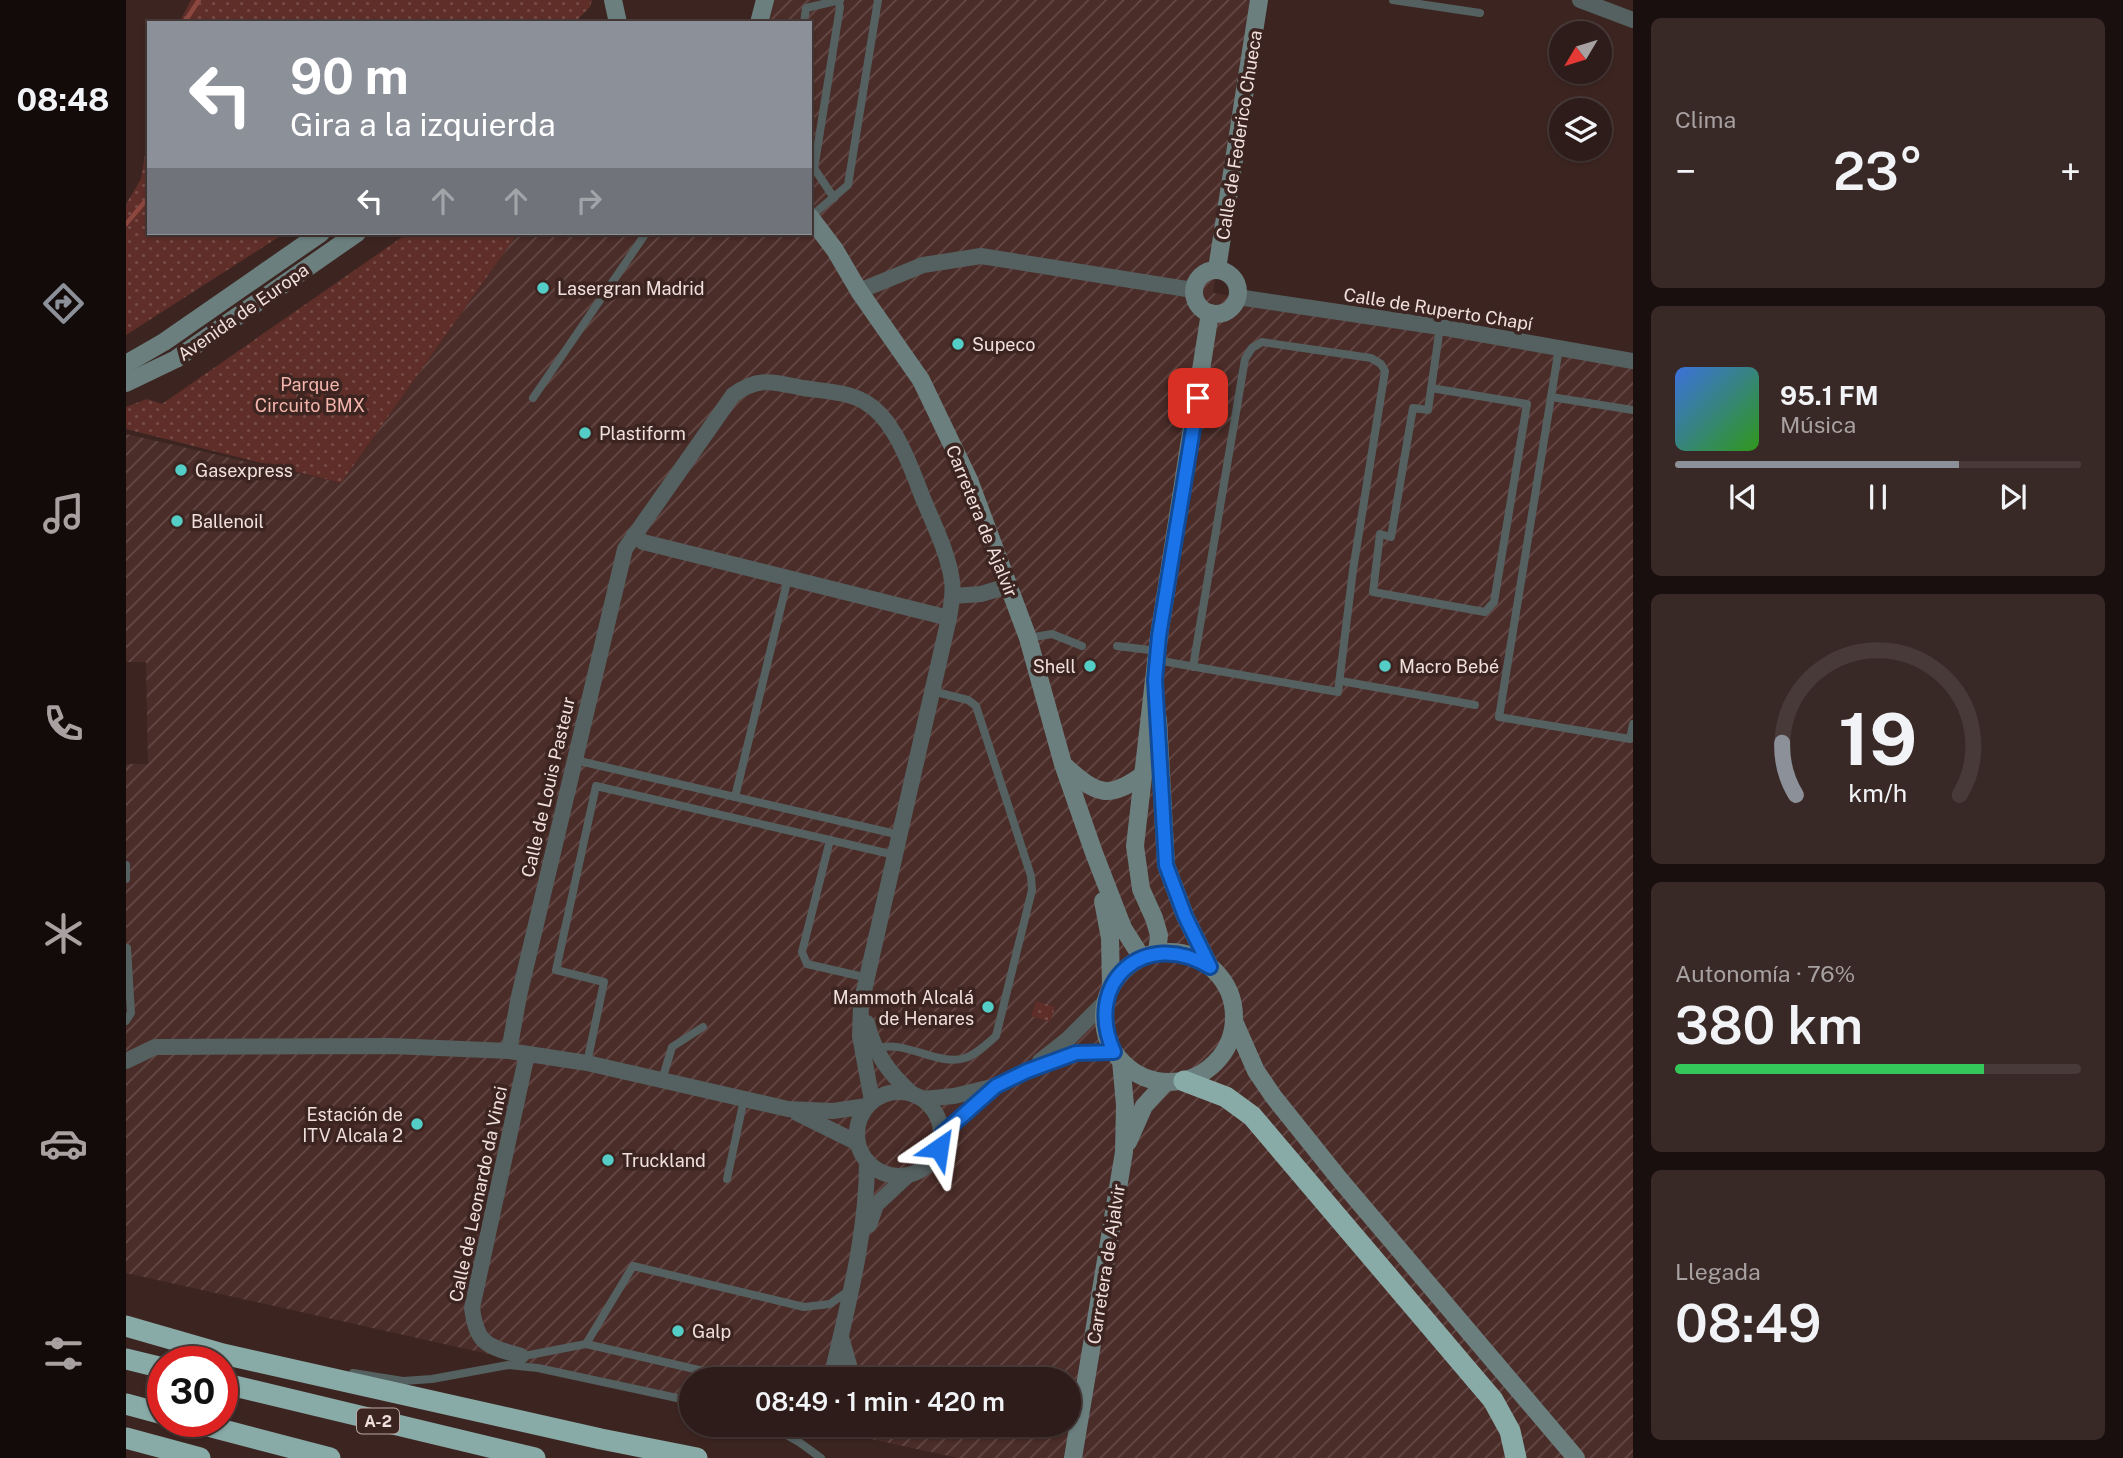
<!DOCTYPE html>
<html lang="es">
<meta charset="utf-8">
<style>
body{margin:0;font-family:"Public Sans",sans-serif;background:#392926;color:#f1f3f6;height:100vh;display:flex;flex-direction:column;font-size:26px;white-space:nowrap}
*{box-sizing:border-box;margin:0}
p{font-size:23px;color:#a7a1a2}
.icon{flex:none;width:38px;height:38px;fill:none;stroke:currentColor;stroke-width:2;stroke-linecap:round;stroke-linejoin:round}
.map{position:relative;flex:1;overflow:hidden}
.panel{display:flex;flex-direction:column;gap:18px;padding:18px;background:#190f0e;width:490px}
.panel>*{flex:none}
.hud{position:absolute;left:21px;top:21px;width:665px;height:214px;border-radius:0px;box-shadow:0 2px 5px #0004,0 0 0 2px #483a38;background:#8c9099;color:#fff;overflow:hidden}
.needle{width:46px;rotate:232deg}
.tools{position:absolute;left:1423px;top:21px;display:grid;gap:14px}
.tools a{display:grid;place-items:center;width:63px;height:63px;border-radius:50%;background:#2d1c19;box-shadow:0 2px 5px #0004,0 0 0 2px #483a38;font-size:35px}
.speed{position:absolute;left:21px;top:1346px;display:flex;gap:14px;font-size:35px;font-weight:700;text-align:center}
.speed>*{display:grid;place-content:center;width:91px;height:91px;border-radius:50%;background:#2d1c19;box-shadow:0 2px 5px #0004,0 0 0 2px #483a38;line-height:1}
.speed .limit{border:10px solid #d22;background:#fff;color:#111}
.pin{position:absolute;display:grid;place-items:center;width:60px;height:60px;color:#fff;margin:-30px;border-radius:14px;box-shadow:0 4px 10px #0006}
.me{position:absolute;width:77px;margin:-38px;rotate:32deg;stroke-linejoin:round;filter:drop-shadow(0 0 5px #0008)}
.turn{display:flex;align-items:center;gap:24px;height:147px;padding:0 28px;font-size:32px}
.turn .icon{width:91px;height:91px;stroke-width:2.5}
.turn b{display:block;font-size:49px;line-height:60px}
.lanes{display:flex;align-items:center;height:66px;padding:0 28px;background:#0003;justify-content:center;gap:35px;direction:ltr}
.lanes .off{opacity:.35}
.big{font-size:52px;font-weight:600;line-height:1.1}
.panel .tile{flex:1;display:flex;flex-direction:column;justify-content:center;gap:10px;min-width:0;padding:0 24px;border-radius:10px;background:#392926}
.panel .dial{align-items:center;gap:0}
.dial svg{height:182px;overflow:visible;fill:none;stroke:#483a38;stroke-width:7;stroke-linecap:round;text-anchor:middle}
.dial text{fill:#f1f3f6;stroke:none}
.song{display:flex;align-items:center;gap:21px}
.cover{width:84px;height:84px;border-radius:10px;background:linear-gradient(135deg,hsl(220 70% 55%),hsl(110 70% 35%))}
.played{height:7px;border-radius:4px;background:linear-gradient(90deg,#8c9099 70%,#483a38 70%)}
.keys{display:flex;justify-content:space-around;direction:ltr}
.heat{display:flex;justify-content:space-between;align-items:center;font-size:38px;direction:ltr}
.charge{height:10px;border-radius:5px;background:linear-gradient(90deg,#34c759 76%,#483a38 0)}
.trip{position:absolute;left:553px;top:1367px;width:402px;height:70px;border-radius:35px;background:#2d1c19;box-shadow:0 2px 5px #0004,0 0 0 2px #483a38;font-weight:600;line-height:70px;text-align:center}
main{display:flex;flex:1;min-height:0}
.dock{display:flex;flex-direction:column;width:126px;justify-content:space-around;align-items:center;background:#120b0a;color:#a7a1a2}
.dock .icon{width:49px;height:49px}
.dock .active{color:#8c9099}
.dock b{font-size:32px;color:#f1f3f6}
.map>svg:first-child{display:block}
.industrial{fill:url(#industrial-furrows)}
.park{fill:url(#park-dots)}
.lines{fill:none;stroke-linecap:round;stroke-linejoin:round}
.stream{stroke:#8c473f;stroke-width:4.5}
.lane{stroke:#546160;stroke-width:8}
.street{stroke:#546160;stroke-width:16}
.secondary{stroke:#6a7f7e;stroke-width:18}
.highway{stroke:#89aba8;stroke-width:21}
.route-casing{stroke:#114b97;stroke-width:18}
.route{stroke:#1a73e8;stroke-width:12}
.poi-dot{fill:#54cdc7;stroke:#3c2521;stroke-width:2.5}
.labels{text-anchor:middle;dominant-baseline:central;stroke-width:7;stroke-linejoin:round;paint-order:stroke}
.shield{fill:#3c2521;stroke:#baa8a5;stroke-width:2}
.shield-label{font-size:16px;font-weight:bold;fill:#f0e0dd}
.street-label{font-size:18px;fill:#f0e0dd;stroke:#3c2521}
.poi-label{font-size:18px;fill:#f0e0dd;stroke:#3c2521;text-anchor:start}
.park-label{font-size:18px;fill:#f4b5ac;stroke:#3c2521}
</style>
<main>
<nav class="dock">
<b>08:48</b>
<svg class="icon active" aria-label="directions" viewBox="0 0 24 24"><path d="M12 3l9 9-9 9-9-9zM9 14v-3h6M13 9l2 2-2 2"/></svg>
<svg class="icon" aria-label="music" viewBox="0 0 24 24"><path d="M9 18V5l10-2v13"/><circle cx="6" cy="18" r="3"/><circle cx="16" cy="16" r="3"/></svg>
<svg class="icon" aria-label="phone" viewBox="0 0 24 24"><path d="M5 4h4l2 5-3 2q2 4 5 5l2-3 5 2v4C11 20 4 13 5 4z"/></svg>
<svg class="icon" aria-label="climate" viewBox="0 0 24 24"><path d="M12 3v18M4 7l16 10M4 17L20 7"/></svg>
<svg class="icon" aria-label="car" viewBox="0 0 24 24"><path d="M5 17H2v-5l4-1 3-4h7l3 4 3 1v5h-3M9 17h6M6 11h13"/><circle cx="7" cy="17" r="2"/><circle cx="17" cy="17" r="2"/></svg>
<svg class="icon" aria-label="filters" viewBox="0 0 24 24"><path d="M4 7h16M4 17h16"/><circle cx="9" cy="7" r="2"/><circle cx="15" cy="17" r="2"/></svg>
</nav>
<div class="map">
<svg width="1507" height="1458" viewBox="0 0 1507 1458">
<defs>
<pattern id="industrial-furrows" width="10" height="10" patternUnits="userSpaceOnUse" patternTransform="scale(1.75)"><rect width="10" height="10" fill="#4a2c28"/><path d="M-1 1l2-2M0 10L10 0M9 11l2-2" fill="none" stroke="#644a47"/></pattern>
<pattern id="park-dots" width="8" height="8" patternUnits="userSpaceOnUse" patternTransform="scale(1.75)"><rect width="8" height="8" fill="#5f2e28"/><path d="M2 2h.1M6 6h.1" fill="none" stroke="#764c47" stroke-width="1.8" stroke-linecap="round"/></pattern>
</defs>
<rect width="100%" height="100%" fill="#3c2521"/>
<polygon class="industrial" points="639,0 1133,0 1087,293 1507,361 1507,1458 832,1458 681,1425 943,1424 943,1379 565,1379 565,1399 0,1273 0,764 22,764 20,662 0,662 0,434 215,483 392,233 684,233 684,23 633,23"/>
<g class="park">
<polygon points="65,0 466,0 464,7 448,23 53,23"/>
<polygon points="23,130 23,233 159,233 0,335 0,204 15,179"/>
<polygon points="282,233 392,233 215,483 0,429 0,407 21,399 36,404"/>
<polygon points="910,1001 929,1007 924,1022 905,1016"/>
</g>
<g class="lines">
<g class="stream">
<polyline points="58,23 73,0"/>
<polyline points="0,224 22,198 23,192"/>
</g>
<g class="lane">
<polyline points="1267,0 1354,13"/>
<polyline points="678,23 680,8 714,0"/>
<polyline points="686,165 708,198"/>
<polyline points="688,169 714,7 712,0"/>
<polyline points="684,217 722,185 752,0"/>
<polyline points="1433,348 1373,717 1504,739 1507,724"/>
<polyline points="1305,388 1401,404 1368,602 1359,612 1247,592 1254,534 1265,537 1287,408 1302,410 1314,327"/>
<polyline points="1425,397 1507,410"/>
<polyline points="407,398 520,233"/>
<polyline points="902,638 926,634 956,646"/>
<polyline points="991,646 1032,651"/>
<polyline points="1030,660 1212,692 1227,570 1259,371 1255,364 1245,358 1136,342 1126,348 1119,359 1067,667"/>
<polyline points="1215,681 1349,705"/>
<polyline points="449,760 774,835"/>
<polyline points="609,797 662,578"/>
<polyline points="704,840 676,952 681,964 742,978"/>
<polyline points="0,865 0,879"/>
<polyline points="0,1021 5,1013 1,948"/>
<path d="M749,1049C778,1038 811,1067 839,1058C851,1054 861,1044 870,1036L906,890L905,876L850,706L842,700L806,691"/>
<polyline points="461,1063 478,982 430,970 470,786 769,855"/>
<polyline points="536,1080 546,1047 577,1027"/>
<polyline points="601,1179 618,1099"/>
<polyline points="460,1344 507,1266 678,1307 704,1304 722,1291"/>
<polyline points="393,1357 460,1344 612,1379"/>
<polyline points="227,1373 277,1381 306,1379 382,1365 412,1368 565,1401"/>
<polyline points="641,1424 673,1442 695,1458"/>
</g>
<g class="street">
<polyline points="1454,0 1507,20"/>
<polyline points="733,291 797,265 855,256 1067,290"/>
<polyline points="1111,297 1314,327 1507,361"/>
<polyline points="508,535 517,542 823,618"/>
<polyline points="827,596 855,594 882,586"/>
<path d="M741,1023C748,1052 762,1072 784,1092"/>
<path d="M383,1051L393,996L499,549L607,395C633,376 648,382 677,388C696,391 723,392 739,402C751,409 761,421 768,433C780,452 788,475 796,496C807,523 822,552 826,581C828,594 825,605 823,618L735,1004L734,1036L746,1101"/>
<polyline points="0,1061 29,1047 266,1046 383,1051 461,1063 662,1109 707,1111 741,1106"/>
<polyline points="914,1061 942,1039 979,1002"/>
<circle cx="773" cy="1134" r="42"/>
<polyline points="797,1099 828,1096 870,1086 901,1071 950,1053 988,1052"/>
<polyline points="671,1113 732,1143"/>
<polyline points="816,1134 866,1089"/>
<polyline points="743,1225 750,1205 781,1176"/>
<polyline points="715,1337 727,1379"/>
<path d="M395,1356C361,1346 351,1345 346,1308L401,1054"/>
<path d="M705,1379C721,1307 741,1236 741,1161"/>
</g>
<g class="secondary">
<polyline points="487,0 492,23"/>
<polyline points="633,23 639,0"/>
<polyline points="684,217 709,250 733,291 795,380 843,480 902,638 937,764 968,853 997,928 1016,958"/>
<polyline points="1091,269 1133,0"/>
<circle cx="1090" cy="292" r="22"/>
<polyline points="0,364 38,342 195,233"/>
<polyline points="0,383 50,359 231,233"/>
<polyline points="1032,719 1040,865 1059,916 1084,967"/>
<path d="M940,767C971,795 983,800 1018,774"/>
<polyline points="977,901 984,938 985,988"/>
<circle cx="1043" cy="1017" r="65"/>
<polyline points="1031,953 1033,935 1028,918 1015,889 1009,846 1033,636 1084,313"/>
<polyline points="1108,1021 1130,1071 1147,1096 1215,1181 1450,1458"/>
<polyline points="1002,1142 1018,1106 1040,1082"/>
<polyline points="947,1458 998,1152 999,1105 995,1061"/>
</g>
<g class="highway">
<polyline points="1058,1081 1100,1097 1126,1116 1367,1400 1384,1431 1390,1458"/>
<polyline points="0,1326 97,1354 475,1439 571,1458"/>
<polyline points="0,1359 37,1368"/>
<polyline points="96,1383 409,1458"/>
<polyline points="0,1404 37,1414"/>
<polyline points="63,1421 204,1458"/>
<polyline points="0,1438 74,1458"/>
</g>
</g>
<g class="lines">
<defs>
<path id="route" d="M813,1148L816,1134L870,1086L901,1071L950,1053L988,1052C956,982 1019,927 1084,967L1059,916L1040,865L1029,680L1033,636L1072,398"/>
</defs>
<use href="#route" class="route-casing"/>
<use href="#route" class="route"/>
</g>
<g class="poi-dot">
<circle cx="417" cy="288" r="7"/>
<circle cx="832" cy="344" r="7"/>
<circle cx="459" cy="433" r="7"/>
<circle cx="55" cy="470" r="7"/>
<circle cx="51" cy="521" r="7"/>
<circle cx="964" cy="666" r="7"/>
<circle cx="1259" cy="666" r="7"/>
<circle cx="862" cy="1007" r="7"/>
<circle cx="291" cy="1124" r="7"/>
<circle cx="482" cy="1160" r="7"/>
<circle cx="552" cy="1331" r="7"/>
</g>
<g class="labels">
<rect class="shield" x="231" y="1408.5" width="42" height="25" rx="5"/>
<g class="shield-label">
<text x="252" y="1421">A-2</text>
</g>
<g class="street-label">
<text transform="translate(1113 135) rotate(-81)">Calle de Federico Chueca</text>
<text transform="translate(1312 309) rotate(9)">Calle de Ruperto Chapí</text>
<text transform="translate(117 312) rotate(-35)">Avenida de Europa</text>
<text transform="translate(856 521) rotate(68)">Carretera de Ajalvir</text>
<text transform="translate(422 787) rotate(-77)">Calle de Louis Pasteur</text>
<text transform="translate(352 1194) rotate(-78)">Calle de Leonardo da Vinci</text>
<text transform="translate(980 1264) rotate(-81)">Carretera de Ajalvir</text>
</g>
<g class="poi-label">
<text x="431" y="288">Lasergran Madrid</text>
<text x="846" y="344">Supeco</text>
<text x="473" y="433">Plastiform</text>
<text x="69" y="470">Gasexpress</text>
<text x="65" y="521">Ballenoil</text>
<text x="950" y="666" text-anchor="end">Shell</text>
<text x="1273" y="666">Macro Bebé</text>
<text x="848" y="997" text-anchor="end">Mammoth Alcalá<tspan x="848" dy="21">de Henares</tspan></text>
<text x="277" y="1114" text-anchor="end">Estación de<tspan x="277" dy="21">ITV Alcala 2</tspan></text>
<text x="496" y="1160">Truckland</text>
<text x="566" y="1331">Galp</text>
</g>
<g class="park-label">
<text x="184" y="384">Parque<tspan x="184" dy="21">Circuito BMX</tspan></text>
</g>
</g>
</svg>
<div class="tools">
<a><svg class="needle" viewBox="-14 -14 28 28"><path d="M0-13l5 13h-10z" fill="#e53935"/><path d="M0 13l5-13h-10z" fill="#a7a1a2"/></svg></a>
<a><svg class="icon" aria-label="layers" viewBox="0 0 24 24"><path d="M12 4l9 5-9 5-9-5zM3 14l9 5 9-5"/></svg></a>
</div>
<div class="speed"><div class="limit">30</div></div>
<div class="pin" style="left:1072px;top:398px;background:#d93025"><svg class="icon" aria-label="arrive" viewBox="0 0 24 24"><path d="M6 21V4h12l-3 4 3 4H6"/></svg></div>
<svg class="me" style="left:813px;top:1148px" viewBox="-20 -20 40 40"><path d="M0-17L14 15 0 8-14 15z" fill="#1a73e8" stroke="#fff" stroke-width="4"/></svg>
<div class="trip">08:49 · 1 min · 420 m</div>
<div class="hud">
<div class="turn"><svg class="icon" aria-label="left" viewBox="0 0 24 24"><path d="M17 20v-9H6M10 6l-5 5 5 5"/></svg><div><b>90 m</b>Gira a la izquierda</div></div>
<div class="lanes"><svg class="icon" aria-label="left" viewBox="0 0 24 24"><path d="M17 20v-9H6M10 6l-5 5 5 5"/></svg><svg class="icon off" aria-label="ahead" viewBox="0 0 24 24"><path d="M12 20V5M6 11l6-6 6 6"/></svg><svg class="icon off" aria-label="ahead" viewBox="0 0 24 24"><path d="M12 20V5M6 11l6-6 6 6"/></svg><svg class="icon off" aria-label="right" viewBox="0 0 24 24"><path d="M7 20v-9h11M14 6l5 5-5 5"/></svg></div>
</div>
</div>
<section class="panel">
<div class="tile"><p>Clima</p>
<div class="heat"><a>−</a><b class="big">23°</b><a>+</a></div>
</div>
<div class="tile">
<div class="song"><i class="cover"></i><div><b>95.1 FM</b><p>Música</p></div></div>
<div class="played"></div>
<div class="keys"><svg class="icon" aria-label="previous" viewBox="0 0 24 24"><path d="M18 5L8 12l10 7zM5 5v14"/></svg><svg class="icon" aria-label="pause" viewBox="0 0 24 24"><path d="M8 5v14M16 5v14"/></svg><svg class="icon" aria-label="next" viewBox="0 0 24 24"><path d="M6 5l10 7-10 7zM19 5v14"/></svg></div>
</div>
<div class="tile dial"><svg viewBox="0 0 100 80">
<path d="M14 69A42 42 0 1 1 86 69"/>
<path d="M14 69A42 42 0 0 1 8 46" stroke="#8c9099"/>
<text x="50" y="56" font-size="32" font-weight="700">19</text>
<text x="50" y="72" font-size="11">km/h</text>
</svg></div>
<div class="tile"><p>Autonomía · 76%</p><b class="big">380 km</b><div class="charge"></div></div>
<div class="tile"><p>Llegada</p><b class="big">08:49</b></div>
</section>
</main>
